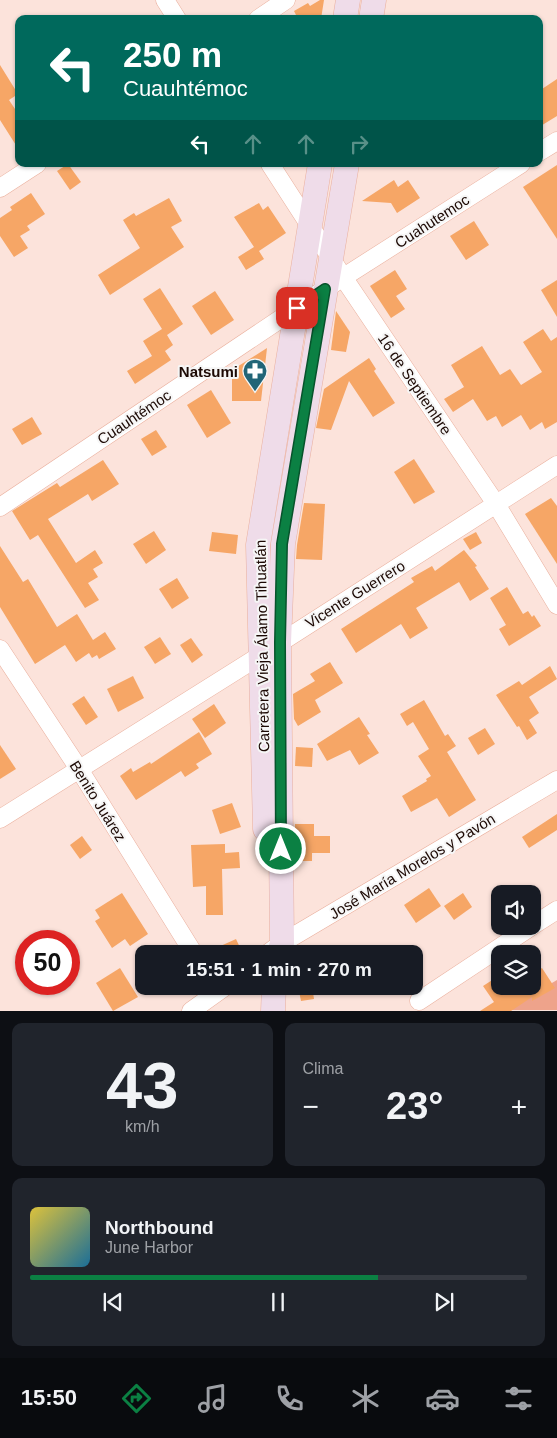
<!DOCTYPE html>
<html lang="es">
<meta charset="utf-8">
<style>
body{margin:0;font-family:Arial,sans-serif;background:#20242c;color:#f1f3f6;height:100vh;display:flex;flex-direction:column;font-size:19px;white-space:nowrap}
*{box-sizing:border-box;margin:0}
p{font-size:16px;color:#9ea1a6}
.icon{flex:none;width:28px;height:28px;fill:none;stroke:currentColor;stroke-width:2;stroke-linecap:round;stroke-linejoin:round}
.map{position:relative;height:1011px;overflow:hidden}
.drawer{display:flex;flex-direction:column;gap:12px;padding:12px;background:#0d0f14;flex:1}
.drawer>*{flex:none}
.banner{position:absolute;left:15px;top:15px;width:528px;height:152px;border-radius:10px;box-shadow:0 1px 4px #0004;background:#00695c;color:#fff;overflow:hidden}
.controls{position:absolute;left:491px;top:885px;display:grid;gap:10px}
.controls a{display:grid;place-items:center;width:50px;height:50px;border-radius:10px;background:#171b24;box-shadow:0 1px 4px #0004;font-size:25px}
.speed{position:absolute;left:15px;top:930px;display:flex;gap:10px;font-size:25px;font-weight:700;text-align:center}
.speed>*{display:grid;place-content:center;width:65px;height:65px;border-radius:50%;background:#171b24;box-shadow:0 1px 4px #0004;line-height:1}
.speed .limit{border:8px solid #d22;background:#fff;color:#111}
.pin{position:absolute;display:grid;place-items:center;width:42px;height:42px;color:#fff;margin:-21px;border-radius:10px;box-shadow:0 2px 8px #0006}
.me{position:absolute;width:55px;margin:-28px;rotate:0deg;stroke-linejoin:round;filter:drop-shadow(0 0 4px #0008)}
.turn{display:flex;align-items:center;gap:18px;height:105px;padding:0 25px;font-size:22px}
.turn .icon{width:65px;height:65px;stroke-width:2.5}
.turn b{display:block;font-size:35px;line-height:42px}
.lanes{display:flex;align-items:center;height:48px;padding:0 25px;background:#0003;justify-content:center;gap:25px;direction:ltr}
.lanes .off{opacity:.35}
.big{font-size:38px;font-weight:700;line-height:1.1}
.drawer .card{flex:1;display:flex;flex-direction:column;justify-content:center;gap:8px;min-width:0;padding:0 18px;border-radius:10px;background:#20242c}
.drawer .dial{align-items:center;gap:0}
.dial b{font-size:65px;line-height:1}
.song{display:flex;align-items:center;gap:15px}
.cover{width:60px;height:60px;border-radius:8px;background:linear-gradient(135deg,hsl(50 70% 55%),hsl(200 70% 35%))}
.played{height:5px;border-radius:2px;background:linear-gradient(90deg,#0b8043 70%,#363941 70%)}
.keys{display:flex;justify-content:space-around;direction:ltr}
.heat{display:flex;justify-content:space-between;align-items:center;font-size:28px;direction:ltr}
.drawer .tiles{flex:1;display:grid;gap:12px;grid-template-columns:1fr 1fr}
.card:last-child{grid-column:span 2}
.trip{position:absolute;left:135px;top:945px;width:288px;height:50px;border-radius:10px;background:#171b24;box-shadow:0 1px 4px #0004;font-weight:700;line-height:50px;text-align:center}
.tabs{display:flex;height:80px;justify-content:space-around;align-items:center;background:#090b0e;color:#9ea1a6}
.tabs .icon{width:35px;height:35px}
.tabs .on{color:#0b8043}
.tabs b{font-size:22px;color:#f1f3f6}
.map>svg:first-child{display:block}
.green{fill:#eea38b}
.building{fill:#f6a666}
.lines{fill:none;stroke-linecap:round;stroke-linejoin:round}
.street-casing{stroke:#eab09e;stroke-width:19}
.secondary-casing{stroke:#eab09e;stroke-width:25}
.street{stroke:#fff;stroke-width:18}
.secondary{stroke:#efdce9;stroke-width:24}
.route-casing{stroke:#07532c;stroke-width:12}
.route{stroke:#0b8043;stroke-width:9}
.labels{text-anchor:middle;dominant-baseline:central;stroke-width:4;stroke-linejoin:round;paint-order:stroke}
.street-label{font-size:15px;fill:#1c0904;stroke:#f6f6f6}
.poi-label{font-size:15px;font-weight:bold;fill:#1c0904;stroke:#f6f6f6;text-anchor:end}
</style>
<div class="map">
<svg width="557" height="1011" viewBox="0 0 557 1011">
<rect width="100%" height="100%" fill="#fce3db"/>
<polygon class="green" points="557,980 557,1010 506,1010"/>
<g class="building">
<polygon points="320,0 324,0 321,19 289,19 296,15 294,11 308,3 310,6"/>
<polygon points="0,65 18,94 9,100 19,115 19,150 0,120"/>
<polygon points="557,79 557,116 539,127 539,91"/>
<polygon points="68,164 81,182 70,190 57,171"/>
<polygon points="557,165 557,239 523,187"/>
<polygon points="394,180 398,187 408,180 420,198 397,213 391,203 362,201"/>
<polygon points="31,193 45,214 27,226 30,230 20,236 28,248 14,257 0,236 0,218 12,210 10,207"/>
<polygon points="169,198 182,221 171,227 184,247 110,295 98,275 140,248 123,220 134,213 136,216"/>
<polygon points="259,203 263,210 268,206 286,233 259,251 264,259 246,270 238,257 254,247 234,217"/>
<polygon points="474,221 489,245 466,260 450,236"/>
<polygon points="395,270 407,289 396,296 405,309 391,318 370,286"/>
<polygon points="557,280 557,317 541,290"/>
<polygon points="160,288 183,324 167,335 173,345 165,351 171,360 135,384 127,371 152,356 143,341 162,329 143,299"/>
<polygon points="215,291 234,320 211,335 192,306"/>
<polygon points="336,311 350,332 346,352 331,350"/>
<polygon points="543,329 551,341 557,337 557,422 545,429 542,422 530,430 521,415 502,427 496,416 487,421 473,399 453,412 444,399 464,387 451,365 482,346 500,375 510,369 521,385 542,372 523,342"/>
<polygon points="267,348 261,401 232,401 232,370"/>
<polygon points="369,358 376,369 374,371 395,403 373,417 349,381 331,430 316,428 324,389"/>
<polygon points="211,390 231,423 207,438 187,405"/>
<polygon points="32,417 42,434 22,445 12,429"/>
<polygon points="156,430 167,447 152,456 141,439"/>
<polygon points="414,459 435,492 414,504 394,472"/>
<polygon points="103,460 119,484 92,501 88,494 48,519 76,563 95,550 103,563 93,569 98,577 88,583 99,600 85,608 38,535 30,540 12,511 57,483 60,487"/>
<polygon points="551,498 557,506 557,564 525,514"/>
<polygon points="304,503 325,504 322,560 296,559 297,545"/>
<polygon points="154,531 166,550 146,564 133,544"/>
<polygon points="212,532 238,535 236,554 209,551"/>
<polygon points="476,532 482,543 470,550 463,539"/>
<polygon points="0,546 23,582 28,579 57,627 77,614 93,640 105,632 116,649 99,659 97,655 92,658 89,653 76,662 65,645 35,664 0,607"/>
<polygon points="464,550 477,566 475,567 489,589 470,601 459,582 416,608 428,628 410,639 401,624 356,653 341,629 414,582 411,578 432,566 435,571"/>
<polygon points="177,578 189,598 172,609 159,589"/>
<polygon points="507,587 523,614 528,611 532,617 534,615 541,626 509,646 499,629 506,625 490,598"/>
<polygon points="160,637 171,654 155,664 144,647"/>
<polygon points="191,638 203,655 192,663 180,645"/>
<polygon points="330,662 343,683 315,700 321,712 298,726 294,719 293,694 315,681 310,674"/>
<polygon points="550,666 557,679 529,697 539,713 529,720 537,733 527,740 519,726 517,727 496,695 519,681 522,685"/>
<polygon points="133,676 144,698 118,712 107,689"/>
<polygon points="84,696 98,717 86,725 72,704"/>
<polygon points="424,700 445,736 448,734 456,746 447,752 476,800 449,817 437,798 411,812 402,796 427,781 426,779 431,776 418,756 429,749 413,722 407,726 400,714"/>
<polygon points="214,704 226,723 205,738 192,719"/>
<polygon points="359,717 370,734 367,735 379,753 359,765 350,750 327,761 317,744"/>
<polygon points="485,728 495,744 478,755 468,738"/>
<polygon points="199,732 212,754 196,764 199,768 185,777 181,771 136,800 120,776 131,768 133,772 150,762 151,764"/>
<polygon points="0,745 16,769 0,779"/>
<polygon points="296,747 313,748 312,767 295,766"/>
<polygon points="232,803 241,827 220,834 212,810"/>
<polygon points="557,814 557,830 529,848 522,837"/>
<polygon points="295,824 314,824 314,836 330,836 330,853 312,853 312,861 295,861"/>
<polygon points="82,836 92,850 80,859 70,845"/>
<polygon points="225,844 225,853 239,852 240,868 222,869 223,915 206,915 206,886 193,887 191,845"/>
<polygon points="429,888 441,906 416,923 404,905"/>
<polygon points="122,893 148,934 130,946 125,939 112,948 95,921 100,918 95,910"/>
<polygon points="463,893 472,907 454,920 444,906"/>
<polygon points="236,939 243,954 205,954 205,953"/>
<polygon points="120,968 138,997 113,1011 96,983"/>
<polygon points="542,968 555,988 532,1001 532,997 511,1011 480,1011 494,1002 483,986 500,975 500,986 532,986 532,974"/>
<polygon points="298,986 312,986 314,999 301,1001"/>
</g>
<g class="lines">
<defs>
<g id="street">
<polyline points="165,0 177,19"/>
<polyline points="258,19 286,0"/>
<polyline points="539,152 557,141"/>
<polyline points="270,164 343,277 496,504 557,605"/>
<polyline points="0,188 37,164"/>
<polyline points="0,507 325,289 521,164"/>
<polyline points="0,649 79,769 194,954"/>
<polyline points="0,819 261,655 557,465"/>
<polyline points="532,926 557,910"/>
<polyline points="267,954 282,943 557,780"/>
<polyline points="419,1001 532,926"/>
<polyline points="191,1011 226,986"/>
</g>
<g id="secondary">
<polyline points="345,19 348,0"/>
<polyline points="371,19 374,0"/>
<polyline points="265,829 258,545 320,164"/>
<polyline points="279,954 282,943 279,642 283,544 347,164"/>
<polyline points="273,1011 274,986"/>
</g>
</defs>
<use href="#street" class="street-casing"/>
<use href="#secondary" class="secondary-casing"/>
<use href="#street" class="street"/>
<use href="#secondary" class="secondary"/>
</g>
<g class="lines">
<defs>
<polyline id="route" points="281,849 280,642 282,544 325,289 297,308"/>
</defs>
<use href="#route" class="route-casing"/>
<use href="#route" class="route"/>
</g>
<defs>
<symbol id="pharmacy-pin" viewBox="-11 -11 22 30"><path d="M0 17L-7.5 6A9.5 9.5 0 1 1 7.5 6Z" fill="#216577" stroke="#f6f6f6"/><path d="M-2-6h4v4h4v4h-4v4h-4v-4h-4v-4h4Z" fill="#fff"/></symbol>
</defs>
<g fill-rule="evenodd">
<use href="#pharmacy-pin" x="241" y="357" width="28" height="38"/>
</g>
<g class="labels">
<g class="street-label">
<text transform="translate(432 221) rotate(-33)">Cuahutemoc</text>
<text transform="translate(415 384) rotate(56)">16 de Septiembre</text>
<text transform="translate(134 417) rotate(-34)">Cuauhtémoc</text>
<text transform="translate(355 594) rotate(-32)">Vicente Guerrero</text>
<text transform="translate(262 646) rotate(-91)">Carretera Vieja Álamo Tihuatlán</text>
<text transform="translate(98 801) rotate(58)">Benito Juárez</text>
<text transform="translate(412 866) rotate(-31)">José María Morelos y Pavón</text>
</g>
<g class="poi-label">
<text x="238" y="371">Natsumi</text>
</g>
</g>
</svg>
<div class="controls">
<a><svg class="icon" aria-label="sound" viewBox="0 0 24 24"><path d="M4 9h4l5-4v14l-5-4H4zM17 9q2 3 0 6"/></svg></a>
<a><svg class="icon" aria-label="layers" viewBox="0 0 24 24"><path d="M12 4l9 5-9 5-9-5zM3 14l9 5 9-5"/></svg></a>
</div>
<div class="speed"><div class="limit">50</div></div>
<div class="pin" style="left:297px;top:308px;background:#d93025"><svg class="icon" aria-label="arrive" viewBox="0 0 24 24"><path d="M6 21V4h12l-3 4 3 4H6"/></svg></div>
<svg class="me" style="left:281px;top:849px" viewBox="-20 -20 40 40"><circle r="17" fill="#0b8043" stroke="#fff" stroke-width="3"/><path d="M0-11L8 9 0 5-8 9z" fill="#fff"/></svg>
<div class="trip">15:51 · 1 min · 270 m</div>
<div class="banner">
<div class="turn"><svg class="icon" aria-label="left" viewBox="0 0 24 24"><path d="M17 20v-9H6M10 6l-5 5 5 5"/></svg><div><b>250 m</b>Cuauhtémoc</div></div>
<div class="lanes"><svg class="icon" aria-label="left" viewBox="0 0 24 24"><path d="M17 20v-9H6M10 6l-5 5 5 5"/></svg><svg class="icon off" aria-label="ahead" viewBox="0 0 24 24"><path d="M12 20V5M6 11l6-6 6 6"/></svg><svg class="icon off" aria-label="ahead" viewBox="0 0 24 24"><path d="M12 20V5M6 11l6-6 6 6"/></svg><svg class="icon off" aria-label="right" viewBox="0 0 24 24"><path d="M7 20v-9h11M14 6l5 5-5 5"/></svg></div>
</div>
</div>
<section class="drawer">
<div class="tiles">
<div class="card dial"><b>43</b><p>km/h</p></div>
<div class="card"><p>Clima</p>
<div class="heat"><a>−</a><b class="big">23°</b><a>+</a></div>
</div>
<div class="card">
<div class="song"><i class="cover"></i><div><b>Northbound</b><p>June Harbor</p></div></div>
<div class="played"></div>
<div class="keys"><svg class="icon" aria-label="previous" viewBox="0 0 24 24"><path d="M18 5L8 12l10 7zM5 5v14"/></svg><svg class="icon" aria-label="pause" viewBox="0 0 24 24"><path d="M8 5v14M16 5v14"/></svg><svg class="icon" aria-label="next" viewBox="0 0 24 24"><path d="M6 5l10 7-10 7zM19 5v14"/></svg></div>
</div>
</div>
</section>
<nav class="tabs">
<b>15:50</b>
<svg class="icon on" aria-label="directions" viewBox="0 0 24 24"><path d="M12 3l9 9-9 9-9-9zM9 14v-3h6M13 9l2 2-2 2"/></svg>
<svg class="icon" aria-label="music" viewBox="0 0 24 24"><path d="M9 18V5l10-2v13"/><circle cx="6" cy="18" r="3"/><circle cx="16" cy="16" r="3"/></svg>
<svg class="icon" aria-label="phone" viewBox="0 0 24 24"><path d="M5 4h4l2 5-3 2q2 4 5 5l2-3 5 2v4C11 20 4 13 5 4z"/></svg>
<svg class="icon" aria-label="climate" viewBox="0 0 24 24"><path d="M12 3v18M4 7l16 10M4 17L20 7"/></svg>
<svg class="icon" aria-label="car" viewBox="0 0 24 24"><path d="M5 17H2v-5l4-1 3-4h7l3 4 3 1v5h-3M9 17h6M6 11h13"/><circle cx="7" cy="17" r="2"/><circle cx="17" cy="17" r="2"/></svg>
<svg class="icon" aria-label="filters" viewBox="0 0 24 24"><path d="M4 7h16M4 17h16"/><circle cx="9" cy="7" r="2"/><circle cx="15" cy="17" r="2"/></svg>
</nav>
